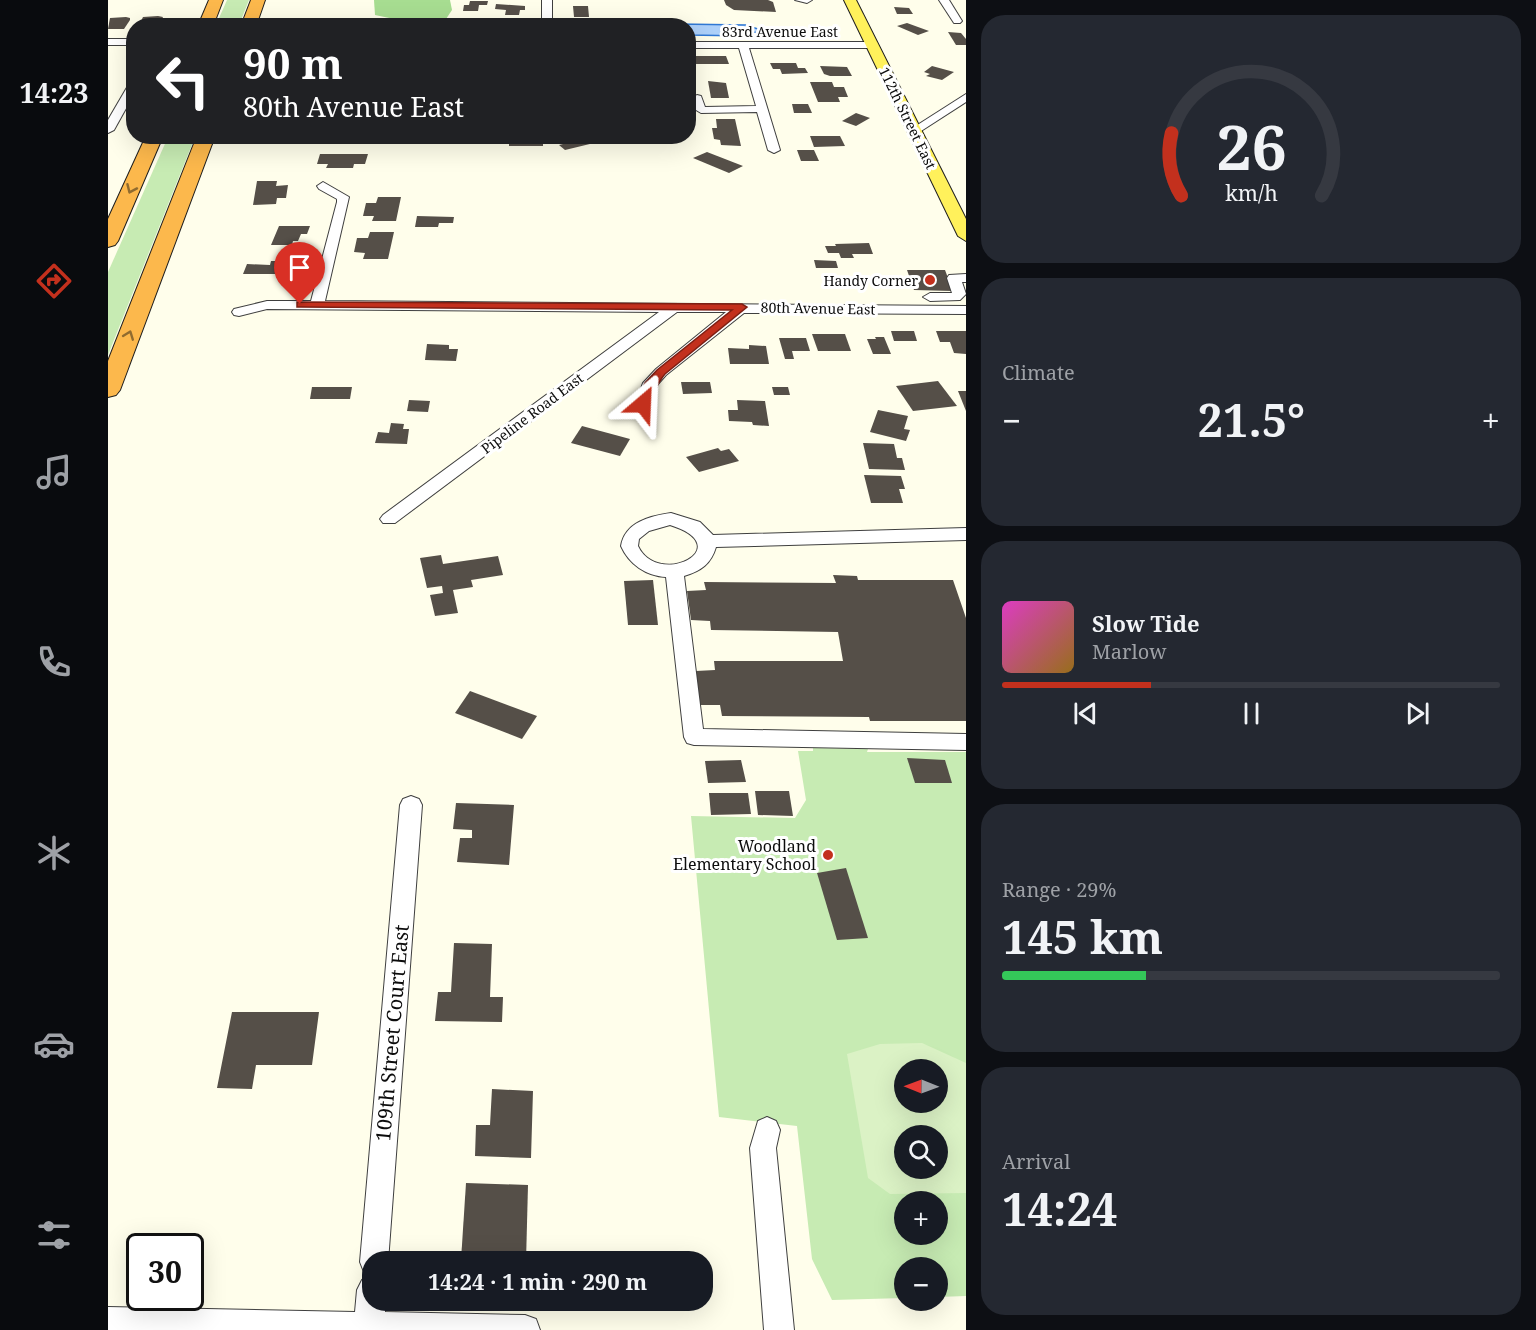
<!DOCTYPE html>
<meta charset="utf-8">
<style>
body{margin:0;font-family:"Noto Serif",serif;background:#242831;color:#f1f3f6;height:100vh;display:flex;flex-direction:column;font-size:22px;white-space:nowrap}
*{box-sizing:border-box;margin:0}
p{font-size:20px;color:#9ea1a6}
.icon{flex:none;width:33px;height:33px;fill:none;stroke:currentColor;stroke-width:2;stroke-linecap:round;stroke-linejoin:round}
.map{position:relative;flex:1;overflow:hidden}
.drawer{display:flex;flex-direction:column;gap:15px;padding:15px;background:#0d0f14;width:570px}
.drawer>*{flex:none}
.top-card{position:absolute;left:18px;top:18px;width:570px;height:126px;border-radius:24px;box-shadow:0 6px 24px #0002;background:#202124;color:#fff;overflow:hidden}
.needle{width:39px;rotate:271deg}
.controls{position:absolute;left:786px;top:1059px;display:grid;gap:12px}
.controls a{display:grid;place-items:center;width:54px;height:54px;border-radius:50%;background:#171b24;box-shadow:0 6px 24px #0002;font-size:30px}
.speed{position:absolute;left:18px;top:1233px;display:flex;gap:12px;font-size:30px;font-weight:700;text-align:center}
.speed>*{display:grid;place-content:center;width:78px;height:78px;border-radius:50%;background:#171b24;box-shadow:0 6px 24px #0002;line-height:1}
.speed .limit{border:3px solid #111;border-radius:9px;background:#fff;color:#111}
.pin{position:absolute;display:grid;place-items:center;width:51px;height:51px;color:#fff;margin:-62px -26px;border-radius:50% 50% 50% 0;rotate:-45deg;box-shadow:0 0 6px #0007}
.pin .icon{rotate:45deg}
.me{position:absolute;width:66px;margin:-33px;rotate:26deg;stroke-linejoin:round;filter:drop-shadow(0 0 4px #0008)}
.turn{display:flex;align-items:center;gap:21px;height:126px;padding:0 18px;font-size:27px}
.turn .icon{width:78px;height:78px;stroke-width:2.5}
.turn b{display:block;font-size:42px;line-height:51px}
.big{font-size:45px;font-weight:700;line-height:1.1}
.drawer .tile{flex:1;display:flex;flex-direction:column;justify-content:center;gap:9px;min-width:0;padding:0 21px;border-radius:24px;background:#242831}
.drawer .dial{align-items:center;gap:0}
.dial svg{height:156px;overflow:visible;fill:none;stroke:#363941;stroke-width:7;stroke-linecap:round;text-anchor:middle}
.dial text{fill:#f1f3f6;stroke:none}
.song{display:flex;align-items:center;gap:18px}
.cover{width:72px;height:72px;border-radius:9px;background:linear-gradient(135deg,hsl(310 70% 55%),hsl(40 70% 35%))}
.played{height:6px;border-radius:3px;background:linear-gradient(90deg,#c3301d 30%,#363941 30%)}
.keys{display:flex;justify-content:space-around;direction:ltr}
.heat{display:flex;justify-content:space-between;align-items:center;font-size:33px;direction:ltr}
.charge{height:9px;border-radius:4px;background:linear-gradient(90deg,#34c759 29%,#363941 0)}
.trip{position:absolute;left:254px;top:1251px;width:351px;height:60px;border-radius:24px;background:#171b24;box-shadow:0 6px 24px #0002;font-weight:700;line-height:60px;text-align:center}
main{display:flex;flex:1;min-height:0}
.menu{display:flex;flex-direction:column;width:108px;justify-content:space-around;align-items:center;background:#090b0e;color:#9ea1a6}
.menu .icon{width:42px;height:42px}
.menu .active{color:#c3301d}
.menu b{font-size:27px;color:#f1f3f6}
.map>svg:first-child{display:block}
.green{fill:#c7ebb3;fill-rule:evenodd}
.forest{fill:#a7dd91}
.pitch{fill:#dbf2c5;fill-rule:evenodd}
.water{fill:#add0f9;stroke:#3078d4;stroke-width:1.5}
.building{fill:#554f48}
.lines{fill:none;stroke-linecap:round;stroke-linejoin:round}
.minor-casing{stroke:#3f3f3f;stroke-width:2}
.major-casing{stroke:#1d1d1d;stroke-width:2}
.highway-casing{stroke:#1d1d1d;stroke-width:2}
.minor{fill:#fff;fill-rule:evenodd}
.major{fill:#fff15b;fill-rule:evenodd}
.highway{fill:#fcb84c;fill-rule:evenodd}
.oneway{stroke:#906b2f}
.route{fill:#c3301d;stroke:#7f1f13;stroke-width:1.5}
.poi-dot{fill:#c3301d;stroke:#fff;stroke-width:2}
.labels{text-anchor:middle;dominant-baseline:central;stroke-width:6;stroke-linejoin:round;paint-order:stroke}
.far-street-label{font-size:14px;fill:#0c0c0c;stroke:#fff}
.far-poi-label{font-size:14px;fill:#0c0c0c;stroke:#fff;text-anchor:end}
.poi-label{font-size:16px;fill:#0c0c0c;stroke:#fff;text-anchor:end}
.near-street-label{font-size:20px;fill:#0c0c0c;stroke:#fff}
</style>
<main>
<nav class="menu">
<b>14:23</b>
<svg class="icon active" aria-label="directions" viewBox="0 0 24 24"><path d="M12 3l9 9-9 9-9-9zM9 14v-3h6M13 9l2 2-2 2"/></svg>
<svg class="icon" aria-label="music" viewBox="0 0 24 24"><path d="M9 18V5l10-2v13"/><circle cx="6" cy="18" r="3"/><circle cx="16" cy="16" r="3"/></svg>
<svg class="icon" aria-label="phone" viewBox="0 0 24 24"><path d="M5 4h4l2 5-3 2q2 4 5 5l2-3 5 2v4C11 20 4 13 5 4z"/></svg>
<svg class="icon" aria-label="climate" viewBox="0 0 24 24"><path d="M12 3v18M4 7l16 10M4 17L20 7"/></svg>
<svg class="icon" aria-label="car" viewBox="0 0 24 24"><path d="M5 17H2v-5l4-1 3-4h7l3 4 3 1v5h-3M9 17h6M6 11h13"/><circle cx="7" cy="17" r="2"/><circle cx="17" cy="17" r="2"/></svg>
<svg class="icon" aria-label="filters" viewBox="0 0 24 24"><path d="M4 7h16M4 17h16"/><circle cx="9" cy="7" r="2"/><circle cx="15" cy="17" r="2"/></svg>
</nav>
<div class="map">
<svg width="858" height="1330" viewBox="0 0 858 1330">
<rect width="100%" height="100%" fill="#fffeeb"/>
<g class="green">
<polygon points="119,0 141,0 131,25 108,25"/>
<polygon points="60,137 87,137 0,355 0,272"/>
<path d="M705,748L760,749L759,752H858V1296L830,1297V1268H796V1298L724,1300L704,1259L689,1126L611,1117L583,816L687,818L698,800L690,751H705ZM796,1070H830V1102H796ZM796,1136H830V1168H796ZM796,1202H830V1234H796Z"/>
</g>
<polygon class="forest" points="266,0 342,0 344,10 336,22 310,24 267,15"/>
<path class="pitch" d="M814,1043L858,1063V1193L782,1194L760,1178L739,1054L772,1044ZM796,1070H830V1102H796ZM796,1136H830V1168H796Z"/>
<polygon class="water" points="569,24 638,25 656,31 654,33 644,32 642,35 645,35 638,36 581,35 580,26 561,25"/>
<g class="building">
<polygon points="616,0 660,0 665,2 668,12 626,10 618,5"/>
<polygon points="362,1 380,1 379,5 371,5 370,11 355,11 356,5 361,5"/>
<polygon points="388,4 417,6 417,10 412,10 411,15 397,15 398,10 387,9"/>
<polygon points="465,6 480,6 481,17 466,17"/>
<polygon points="786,7 801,8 805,14 789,14"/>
<polygon points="18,17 22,18 22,20 16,29 0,29 2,18"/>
<polygon points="35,17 50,16 55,17 51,26 27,26 27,24 32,23"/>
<polygon points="799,23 821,31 810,35 789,26"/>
<polygon points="840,32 853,33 858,39 858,45 848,45"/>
<polygon points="586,56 618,56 621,64 587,64"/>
<polygon points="662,63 688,63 690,68 697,68 700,73 674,74 672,69 665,69"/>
<polygon points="712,66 739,67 744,76 722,76 716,74"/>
<polygon points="824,66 846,72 834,80 818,76 822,74 816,72"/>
<polygon points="600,81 618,83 621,98 603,98"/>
<polygon points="702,82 724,82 726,87 736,87 740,97 730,97 732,102 710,102"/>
<polygon points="684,104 700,104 704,113 686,113"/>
<polygon points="748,113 762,118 748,126 734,121"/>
<polygon points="608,119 627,119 633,146 613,145 612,140 606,139 604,128 609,128"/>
<polygon points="175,136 208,136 205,144 172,143"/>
<polygon points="214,136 247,136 245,144 212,144"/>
<polygon points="702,136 732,136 737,146 706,147"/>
<polygon points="331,137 364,138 363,144 330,144"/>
<polygon points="479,138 486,143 457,150 451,145"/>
<rect x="401" y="140" width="34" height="6"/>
<polygon points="689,150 706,150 711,161 693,161"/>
<polygon points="599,152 635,166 621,173 585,158"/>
<polygon points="212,154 260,154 257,164 246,164 245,168 218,168 220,164 209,164"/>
<polygon points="149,181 169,181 168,186 180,185 178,198 169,198 168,204 145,205"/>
<polygon points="270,197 293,197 288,221 264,221 266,216 255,216 258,203 268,203"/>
<polygon points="309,216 346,217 345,223 331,223 330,227 307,227"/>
<polygon points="171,226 202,226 199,234 193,234 190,241 185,241 184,245 163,245"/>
<polygon points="262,232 286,232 280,259 255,259 257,253 246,252 249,238 260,238"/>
<polygon points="761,243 765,254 744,254 746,258 733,258 731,253 720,253 717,246 728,246 727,244"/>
<polygon points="706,260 728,261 730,268 708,268"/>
<polygon points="163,261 191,261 188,269 179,269 177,274 135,274 139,264 162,265"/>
<polygon points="799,270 837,270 845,291 806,290"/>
<polygon points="783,331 806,331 809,341 786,341"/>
<polygon points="828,331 858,331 858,354 846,353 842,342 832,342"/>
<polygon points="704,334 737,334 743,351 710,351"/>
<polygon points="767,337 776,337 783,354 765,354 759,339 768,339"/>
<polygon points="671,338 698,338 702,351 684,351 686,359 677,359"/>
<polygon points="319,344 341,345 341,349 350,349 348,361 317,360"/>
<polygon points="641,345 658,346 661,364 622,364 620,348 641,349"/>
<polygon points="830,381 849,406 805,411 788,386"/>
<polygon points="573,382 602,382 604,393 575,394"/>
<polygon points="204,387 244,387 242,399 202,399"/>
<polygon points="664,387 680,387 682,395 666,395"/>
<polygon points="850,391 858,391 858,411"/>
<polygon points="301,400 322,401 320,412 299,411"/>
<polygon points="629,400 657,401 661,426 645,425 644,422 621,421 620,410 630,410"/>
<polygon points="770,410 800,416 796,429 802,430 798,441 762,432"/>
<polygon points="283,423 296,424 295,429 301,429 299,444 267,443 270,432 281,433"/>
<polygon points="474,426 522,439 512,456 463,443"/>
<polygon points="755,443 786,444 789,458 794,458 797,470 761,469"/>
<polygon points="610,448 613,451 621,449 631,461 591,472 578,457"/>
<polygon points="756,475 793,476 797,489 791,489 795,503 763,503"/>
<polygon points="333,555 335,564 390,556 395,575 363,580 365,587 345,590 350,613 327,616 322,595 335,593 334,586 319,588 312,558"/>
<polygon points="725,575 749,576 750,580 845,580 858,618 858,721 762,721 761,717 614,716 612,705 592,705 588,671 607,670 606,661 735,661 730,632 603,630 602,621 583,620 579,591 598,590 596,582 728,583"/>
<polygon points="545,580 550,625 520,625 516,581"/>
<polygon points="362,691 429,716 414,739 347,713"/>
<polygon points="799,758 837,760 844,783 807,783"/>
<polygon points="633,760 638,782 600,783 597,761"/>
<polygon points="647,791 681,791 685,816 650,815"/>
<polygon points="601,793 640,793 643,814 603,815"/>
<polygon points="348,803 406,805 401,865 349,862 352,838 364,838 364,830 345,829"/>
<polygon points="738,868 760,938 729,940 709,873"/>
<polygon points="346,943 384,944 382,997 395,997 394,1022 327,1021 330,992 343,992"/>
<polygon points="124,1012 211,1012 204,1065 148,1065 144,1089 109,1088"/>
<polygon points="384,1089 425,1091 423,1158 367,1156 368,1125 382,1125"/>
<polygon points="358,1183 420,1185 418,1262 353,1260"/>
</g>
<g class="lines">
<defs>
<g id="minor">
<rect x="434" y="0" width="10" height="26"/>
<polygon points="687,0 704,0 699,3"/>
<polygon points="831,0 841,0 854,21 852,23 846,23"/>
<rect x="0" y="39" width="26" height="6"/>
<polygon points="580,42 764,42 769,45 764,48 641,48 672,150 666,153 660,150 649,112 593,113 588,110 584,98 589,95 593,96 597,107 648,106 631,48 580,48"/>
<polygon points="26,81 26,94 6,130 0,133 0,120 21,84"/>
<polygon points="858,94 858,102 810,133 802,133 800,131"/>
<polygon points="215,182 241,197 217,301 858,306 858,314 636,313 558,375 550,384 540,407 530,407 527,404 535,383 548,369 618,312 569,312 287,523 275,523 272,519 275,515 551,312 159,309 131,316 126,315 124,312 126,309 159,301 203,301 229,202 229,199 211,189 209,186"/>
<polygon points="858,274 858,282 854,282 858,294 852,300 822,301 815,297 822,293 844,293 839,278 841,275"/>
<path d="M563,513L592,522L605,535L858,528V540L608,547C603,564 593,571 576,576L595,729L858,734V750L586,745L579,743L576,737L558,577C538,576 521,564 513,546C517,522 542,516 563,513ZM562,525C632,547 550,589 530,546L531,539L541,531Z"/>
<polygon points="303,796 311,799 314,805 280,1262 264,1262 264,1300 278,1300 277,1312 417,1315 428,1319 432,1330 0,1330 0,1307 247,1312 249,1290 254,1280 264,1275 256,1272 252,1262 292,805 295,799"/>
<polygon points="659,1117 668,1121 672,1130 668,1148 686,1330 656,1330 642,1148 650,1121"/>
</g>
<polygon id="major" points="736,0 748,0 858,219 858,241 850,236"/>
<g id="highway">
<polygon points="101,0 115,0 105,26 90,26"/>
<polygon points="143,0 157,0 148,26 133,26"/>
<polygon points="38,136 55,136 10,241 7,245 0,247 0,219"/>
<polygon points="89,136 107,136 12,390 8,395 0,397 0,361"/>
</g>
</defs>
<use href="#minor" class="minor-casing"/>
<use href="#major" class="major-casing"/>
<use href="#highway" class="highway-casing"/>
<use href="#minor" class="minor"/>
<use href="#major" class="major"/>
<use href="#highway" class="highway"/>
</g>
<defs><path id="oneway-chevron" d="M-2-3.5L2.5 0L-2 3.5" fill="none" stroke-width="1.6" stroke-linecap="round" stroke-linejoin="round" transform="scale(1.5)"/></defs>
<g class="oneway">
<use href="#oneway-chevron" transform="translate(23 189) rotate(114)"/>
<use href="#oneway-chevron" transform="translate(21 335) rotate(-69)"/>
</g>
<path class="route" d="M189,302L634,304L639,307L557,374C548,384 542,404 535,407L529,404L537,383L549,370L624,310L192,307H189Z"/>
<g class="poi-dot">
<circle cx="822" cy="280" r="6"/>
<circle cx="720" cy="855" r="6"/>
</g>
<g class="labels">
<g class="far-street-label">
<text x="672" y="31">83rd Avenue East</text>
<text transform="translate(800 118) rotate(64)">112th Street East</text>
<text transform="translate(710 308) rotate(1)">80th Avenue East</text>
<text transform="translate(424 413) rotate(-37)">Pipeline Road East</text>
</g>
<g class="far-poi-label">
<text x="810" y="280">Handy Corner</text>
</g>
<g class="poi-label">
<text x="708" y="846">Woodland<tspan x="708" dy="18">Elementary School</tspan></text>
</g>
<g class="near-street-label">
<text transform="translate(284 1033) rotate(-85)">109th Street Court East</text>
</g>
</g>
</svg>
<div class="controls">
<a><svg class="needle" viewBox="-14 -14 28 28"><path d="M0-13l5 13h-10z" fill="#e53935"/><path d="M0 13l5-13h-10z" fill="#9ea1a6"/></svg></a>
<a><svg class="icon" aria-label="search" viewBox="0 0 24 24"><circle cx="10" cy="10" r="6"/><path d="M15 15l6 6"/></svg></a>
<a>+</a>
<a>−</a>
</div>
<div class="speed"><div class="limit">30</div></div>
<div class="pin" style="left:192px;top:304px;background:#d93025"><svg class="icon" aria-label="arrive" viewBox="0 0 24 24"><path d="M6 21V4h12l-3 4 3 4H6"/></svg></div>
<svg class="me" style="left:535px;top:404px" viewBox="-20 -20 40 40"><path d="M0-17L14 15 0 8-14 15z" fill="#c3301d" stroke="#fff" stroke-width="4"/></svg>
<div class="trip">14:24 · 1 min · 290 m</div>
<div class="top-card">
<div class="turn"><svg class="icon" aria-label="left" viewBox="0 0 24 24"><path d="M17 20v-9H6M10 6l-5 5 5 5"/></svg><div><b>90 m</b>80th Avenue East</div></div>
</div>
</div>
<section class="drawer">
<div class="tile dial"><svg viewBox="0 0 100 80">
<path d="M14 69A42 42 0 1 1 86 69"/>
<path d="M14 69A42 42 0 0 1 9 37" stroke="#c3301d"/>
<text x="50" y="56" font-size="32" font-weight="700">26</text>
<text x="50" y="72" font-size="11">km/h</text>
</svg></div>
<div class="tile"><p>Climate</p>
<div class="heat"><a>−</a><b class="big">21.5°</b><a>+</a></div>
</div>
<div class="tile">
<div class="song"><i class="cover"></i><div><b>Slow Tide</b><p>Marlow</p></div></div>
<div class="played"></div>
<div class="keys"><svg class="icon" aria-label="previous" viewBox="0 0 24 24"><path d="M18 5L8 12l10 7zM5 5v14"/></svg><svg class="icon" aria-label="pause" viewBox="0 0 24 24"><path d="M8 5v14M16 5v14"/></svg><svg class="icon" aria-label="next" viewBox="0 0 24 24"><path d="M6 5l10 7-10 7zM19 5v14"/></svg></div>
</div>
<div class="tile"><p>Range · 29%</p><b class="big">145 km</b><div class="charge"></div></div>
<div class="tile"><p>Arrival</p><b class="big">14:24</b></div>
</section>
</main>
